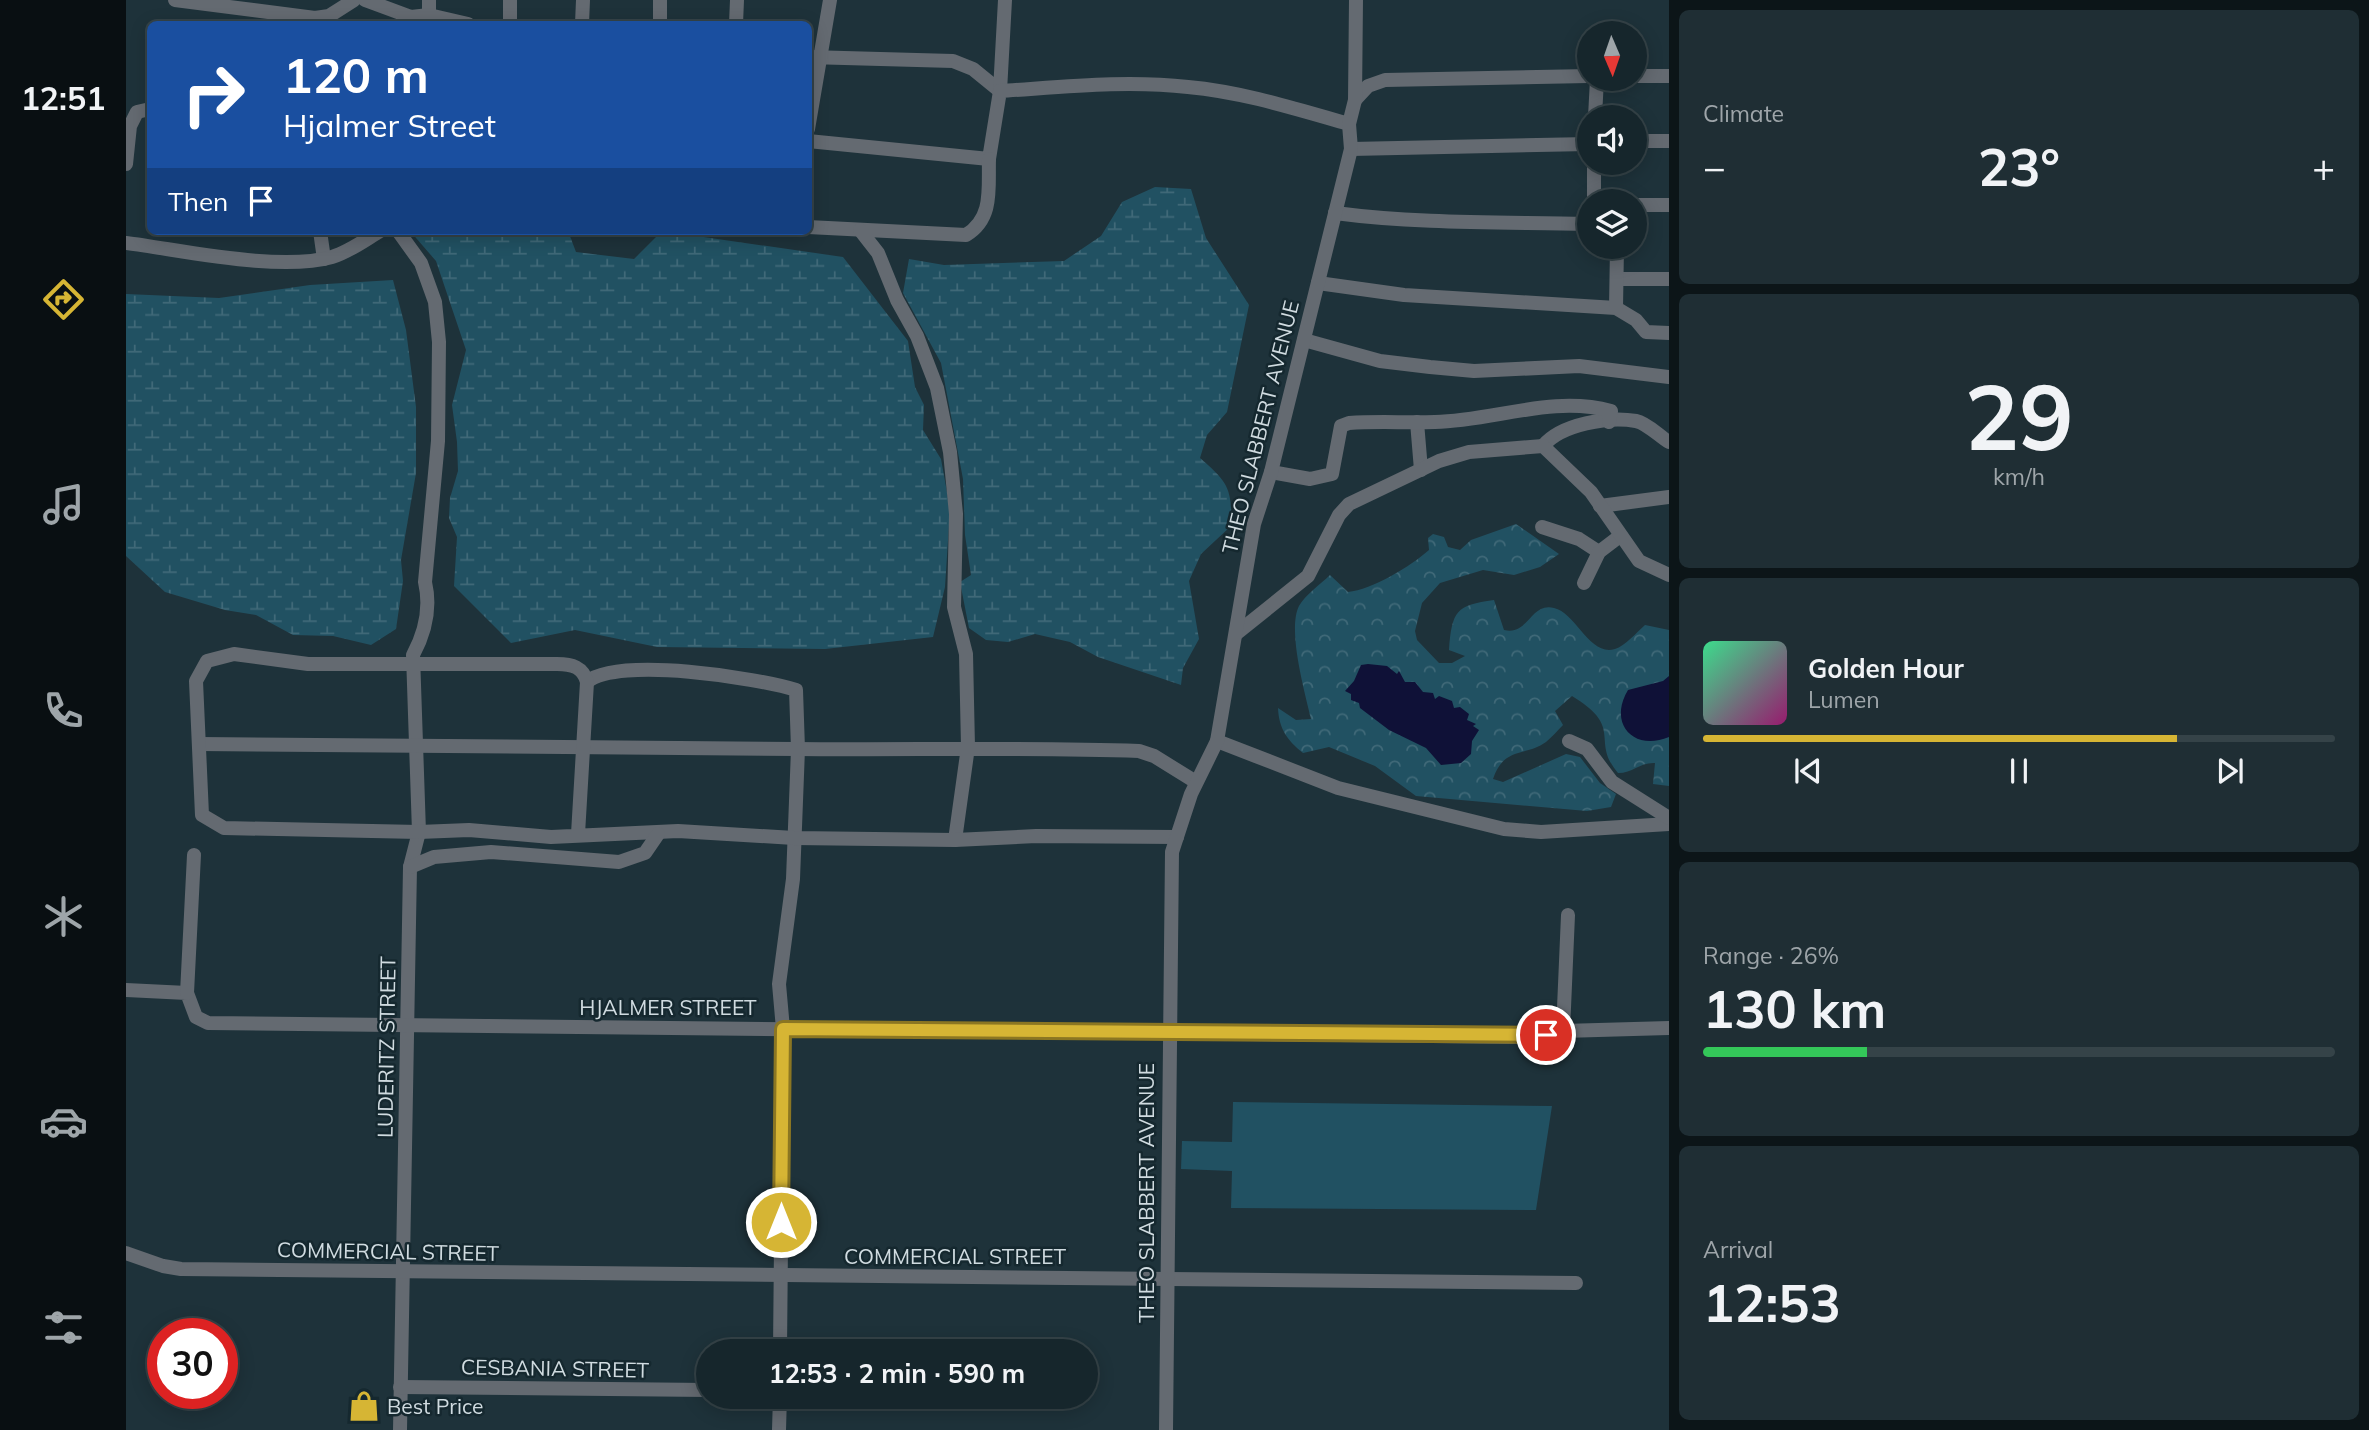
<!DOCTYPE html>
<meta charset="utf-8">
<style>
body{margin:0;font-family:Mulish,sans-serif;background:#1f2e34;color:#f1f3f6;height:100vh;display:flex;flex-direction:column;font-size:26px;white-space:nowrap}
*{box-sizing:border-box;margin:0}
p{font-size:23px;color:#9ea5a9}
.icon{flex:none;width:38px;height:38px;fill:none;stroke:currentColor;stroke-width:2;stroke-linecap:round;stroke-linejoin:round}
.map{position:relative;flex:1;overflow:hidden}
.sheet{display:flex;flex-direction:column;gap:10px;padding:10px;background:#0c1518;width:700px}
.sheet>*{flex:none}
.banner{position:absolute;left:21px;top:21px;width:665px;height:214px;border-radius:10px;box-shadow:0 4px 18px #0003,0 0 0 2px #354348;background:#1a4fa0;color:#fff;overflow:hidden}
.needle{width:46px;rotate:178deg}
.fabs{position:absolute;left:1451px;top:21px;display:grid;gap:14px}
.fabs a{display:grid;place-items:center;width:70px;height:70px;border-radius:50%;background:#16262c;box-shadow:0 4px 18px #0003,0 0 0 2px #354348;font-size:35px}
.speed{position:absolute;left:21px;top:1318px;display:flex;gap:14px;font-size:35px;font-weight:700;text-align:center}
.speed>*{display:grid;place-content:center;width:91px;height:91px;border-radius:50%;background:#16262c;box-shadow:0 4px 18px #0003,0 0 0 2px #354348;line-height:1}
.speed .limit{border:10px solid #d22;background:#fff;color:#111}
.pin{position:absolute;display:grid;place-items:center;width:60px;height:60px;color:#fff;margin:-30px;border:4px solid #fff;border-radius:50%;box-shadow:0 2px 7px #0007}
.me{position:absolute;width:77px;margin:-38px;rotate:0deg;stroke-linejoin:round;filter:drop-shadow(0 0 5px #0008)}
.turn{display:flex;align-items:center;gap:24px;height:147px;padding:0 21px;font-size:32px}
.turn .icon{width:91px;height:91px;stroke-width:2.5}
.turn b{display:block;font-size:49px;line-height:60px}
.then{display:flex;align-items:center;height:66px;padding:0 21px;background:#0003;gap:14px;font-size:26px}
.big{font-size:52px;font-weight:700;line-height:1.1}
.sheet .card{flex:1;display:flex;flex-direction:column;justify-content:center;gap:10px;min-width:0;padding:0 24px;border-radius:10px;background:#1f2e34}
.sheet .dial{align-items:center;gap:0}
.dial b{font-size:91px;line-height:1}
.song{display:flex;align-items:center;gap:21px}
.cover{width:84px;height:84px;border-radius:10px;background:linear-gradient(135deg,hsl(150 70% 55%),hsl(320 70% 35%))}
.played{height:7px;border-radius:4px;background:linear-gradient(90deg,#d6b534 75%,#354348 75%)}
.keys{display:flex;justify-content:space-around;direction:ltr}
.heat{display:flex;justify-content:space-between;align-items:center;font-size:38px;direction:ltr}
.charge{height:10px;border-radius:5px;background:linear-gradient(90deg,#34c759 26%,#354348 0)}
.trip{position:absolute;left:570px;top:1339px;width:402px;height:70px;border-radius:35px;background:#16262c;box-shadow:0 4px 18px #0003,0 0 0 2px #354348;font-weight:700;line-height:70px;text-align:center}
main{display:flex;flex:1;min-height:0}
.tab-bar{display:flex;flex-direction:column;width:126px;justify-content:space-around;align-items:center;background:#090f12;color:#9ea5a9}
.tab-bar .icon{width:49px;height:49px}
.tab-bar .current{color:#d6b534}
.tab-bar b{font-size:32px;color:#f1f3f6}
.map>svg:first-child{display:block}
.green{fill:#215162}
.forest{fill:url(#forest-crowns)}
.wetland{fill:url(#wetland-marsh)}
.water{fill:#0f1137}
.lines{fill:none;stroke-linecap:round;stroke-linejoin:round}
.minor{stroke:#646a71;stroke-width:14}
.route-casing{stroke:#8b7622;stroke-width:18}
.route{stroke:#d6b534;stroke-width:12}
.labels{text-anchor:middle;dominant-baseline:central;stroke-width:5;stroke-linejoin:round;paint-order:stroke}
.street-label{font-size:21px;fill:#d0dbe0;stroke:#15282f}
.poi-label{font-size:21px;fill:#d0dbe0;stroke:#15282f;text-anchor:start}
</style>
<main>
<nav class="tab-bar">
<b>12:51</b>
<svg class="icon current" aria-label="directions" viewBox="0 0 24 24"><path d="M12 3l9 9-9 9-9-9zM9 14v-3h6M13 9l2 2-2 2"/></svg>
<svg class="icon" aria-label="music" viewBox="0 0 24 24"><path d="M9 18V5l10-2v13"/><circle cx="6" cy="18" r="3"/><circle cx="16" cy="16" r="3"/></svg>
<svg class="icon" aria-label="phone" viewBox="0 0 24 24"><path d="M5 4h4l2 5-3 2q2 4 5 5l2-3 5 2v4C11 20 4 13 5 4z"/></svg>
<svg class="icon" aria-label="climate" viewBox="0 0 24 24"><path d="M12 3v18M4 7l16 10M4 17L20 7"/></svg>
<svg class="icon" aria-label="car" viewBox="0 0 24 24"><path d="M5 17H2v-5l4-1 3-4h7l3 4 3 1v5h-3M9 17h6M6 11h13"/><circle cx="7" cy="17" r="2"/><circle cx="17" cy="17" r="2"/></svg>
<svg class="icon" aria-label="filters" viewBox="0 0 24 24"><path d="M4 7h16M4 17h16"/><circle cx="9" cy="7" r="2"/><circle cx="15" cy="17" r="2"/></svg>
</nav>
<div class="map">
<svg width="1543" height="1430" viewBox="0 0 1543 1430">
<defs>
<pattern id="forest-crowns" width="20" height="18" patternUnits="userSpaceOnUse" patternTransform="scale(1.75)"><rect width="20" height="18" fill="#215162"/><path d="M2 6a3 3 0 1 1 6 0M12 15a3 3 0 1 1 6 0" fill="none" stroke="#406978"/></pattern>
<pattern id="wetland-marsh" width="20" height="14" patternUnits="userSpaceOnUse" patternTransform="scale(1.75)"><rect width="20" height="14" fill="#215162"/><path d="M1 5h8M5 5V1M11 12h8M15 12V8" fill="none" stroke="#406978"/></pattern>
</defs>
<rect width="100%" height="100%" fill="#1e323a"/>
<polygon class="green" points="1107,1102 1426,1106 1410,1210 1105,1208 1106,1171 1055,1169 1056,1141 1106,1142"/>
<path class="forest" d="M1390,524L1433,554L1414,567L1388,575L1357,570L1314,583L1296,603L1289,631L1291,640L1313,663H1326L1339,656L1323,650C1326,611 1330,605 1368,600L1378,630C1403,636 1404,602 1428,608C1450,613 1464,657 1489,649C1499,646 1511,632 1519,625L1543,630V786L1527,784L1529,763C1514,762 1507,773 1492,773C1464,740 1499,728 1446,696L1429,711L1437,725C1431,731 1426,737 1420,742C1399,757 1378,746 1367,779L1377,782L1440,754L1454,757L1474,783L1490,794L1485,807L1461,811L1290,796L1249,766L1203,747L1177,753C1161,740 1153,729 1152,708L1170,720L1185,719C1179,692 1161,630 1173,606C1179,595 1195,584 1204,575L1222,592C1246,590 1285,566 1303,550L1302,538L1307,534L1318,537L1322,547L1334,550L1345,540Z"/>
<g class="wetland">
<path d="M1029,187L1065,189L1080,238L1123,305L1101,412L1081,435L1074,458C1103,483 1106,489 1105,526L1075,554L1063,581L1073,639L1057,668L1055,685L972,657L944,642L909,634L882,642L860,640L843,628L834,582L845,575L839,535L837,479L815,363L777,293L783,259L818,265L938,261L975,236L996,202Z"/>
<polygon points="284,231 442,231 450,252 508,259 536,231 717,257 782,341 789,387 798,405 797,430 815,459 824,509 819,587 807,637 699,649 531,647 449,630 385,643 328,586 331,537 323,518 324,498 332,471 331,442 326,405 340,350 310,261"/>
<polygon points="267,280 280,330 290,407 290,473 275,560 277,581 270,629 245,645 207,636 167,635 130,615 99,610 39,592 0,556 0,294 93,298 184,285"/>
</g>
<g class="water">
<polygon points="1242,664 1261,666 1271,674 1273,671 1279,682 1289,682 1297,692 1307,693 1309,699 1313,696 1326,701 1328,708 1334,707 1343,714 1341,720 1350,724 1347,726 1353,730 1346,741 1345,754 1335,763 1315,765 1300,748 1263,730 1234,708 1233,703 1225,700 1225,694 1219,691 1228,681 1235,665"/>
<path d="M1543,676V737C1507,752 1482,723 1502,690L1537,681Z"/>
</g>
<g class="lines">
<g class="minor">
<polyline points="49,0 189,18 203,16 228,0"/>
<polyline points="239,0 285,17 303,15 342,24"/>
<polyline points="303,23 303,0"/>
<polyline points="384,24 384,0"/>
<polyline points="456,24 457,0"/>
<polyline points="534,24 534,0"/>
<polyline points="610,24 611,0"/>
<polyline points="682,57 827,61 847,69 874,91"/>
<polyline points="1508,76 1543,76"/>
<polyline points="874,91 879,0"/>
<polyline points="1229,100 1242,86 1259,80 1463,76"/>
<polyline points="1469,117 1471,79"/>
<polyline points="682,129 704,0"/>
<path d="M682,141L863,159L874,91C937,87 999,80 1062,87C1117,92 1170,109 1223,124"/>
<polyline points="1508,141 1543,141"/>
<polyline points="1225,149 1463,144"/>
<polyline points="1468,163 1468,201"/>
<polyline points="0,164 4,126 11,112 24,109"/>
<polyline points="1508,205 1543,205"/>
<path d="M1209,213C1292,224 1376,222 1460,224L1463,220"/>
<path d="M682,227L840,235C868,218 862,188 863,159"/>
<polyline points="734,230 752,253 771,300 791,336 811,388 824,452 830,514 828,607 840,654 842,747 829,840"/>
<polyline points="194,231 198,259"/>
<path d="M272,231L295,263L309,302L313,342L312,441L299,582C305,608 300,631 287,655L293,832L284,867L274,1430"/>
<path d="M0,243C56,250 153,272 206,257C223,252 239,240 254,231"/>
<polyline points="1491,279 1543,279"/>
<polyline points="1192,283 1278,295 1490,308 1510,320 1520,332 1543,333"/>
<polyline points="1490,308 1491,247"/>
<polyline points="1178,340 1254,361 1304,367 1348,371 1453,366 1543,377"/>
<polyline points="1291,422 1295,470"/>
<path d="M1417,446C1435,424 1483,416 1510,421C1521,423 1534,437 1543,442"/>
<path d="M1145,472L1184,479L1206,474L1215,426L1223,423C1252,421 1280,423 1309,422C1368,421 1426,395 1485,411L1483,422"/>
<polyline points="1474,506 1543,497"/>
<polyline points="1416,527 1453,539 1473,552"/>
<polyline points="1458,583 1473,552 1494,536"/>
<polyline points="1111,633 1182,576 1213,515 1223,504 1313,461 1343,452 1417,446 1465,492 1513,561 1543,575"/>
<path d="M461,682C492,656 632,678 670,690L672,749L667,879L653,984L657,1029L654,1351"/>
<polyline points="1091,741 1212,788 1378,829 1415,832 1543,824"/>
<polyline points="1443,741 1461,749 1486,782 1543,818"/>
<path d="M73,744C272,744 471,746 670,749C784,750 898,747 1013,751L1028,756L1070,782"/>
<path d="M452,834L461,682C457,667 446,664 431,664H182L108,654L81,661L70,681L76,815L98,828L293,832L343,830L425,837L552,831L668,838L829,840L910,836L1051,837"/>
<polyline points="284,867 308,857 365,852 493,862 519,853 532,834"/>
<polyline points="0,990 61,993 70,1017 82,1023 1401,1037 1437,1031 1543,1028"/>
<polyline points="61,993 68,855"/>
<polyline points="1437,1031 1442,915"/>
<polyline points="0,1253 37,1266 55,1269 1450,1283"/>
<polyline points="274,1387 583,1390"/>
<polyline points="653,1430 654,1396"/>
<polyline points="1040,1430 1046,852 1065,794 1091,741 1128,524 1145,472 1225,149 1223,124 1229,100 1230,0"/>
</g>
</g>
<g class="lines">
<defs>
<polyline id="route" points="655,1222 657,1029 1420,1035"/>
</defs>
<use href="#route" class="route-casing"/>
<use href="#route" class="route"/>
</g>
<defs>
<symbol id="shop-bare" viewBox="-9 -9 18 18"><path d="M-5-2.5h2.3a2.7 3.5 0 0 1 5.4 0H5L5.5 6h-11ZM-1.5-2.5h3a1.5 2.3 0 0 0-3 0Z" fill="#d6b534" stroke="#15282f" stroke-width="2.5" paint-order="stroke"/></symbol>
</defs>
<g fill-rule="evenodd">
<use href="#shop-bare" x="216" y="1384" width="44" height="44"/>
</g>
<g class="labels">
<g class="street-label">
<text transform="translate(1134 427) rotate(-76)">THEO SLABBERT AVENUE</text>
<text x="542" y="1007">HJALMER STREET</text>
<text transform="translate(260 1047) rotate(-89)">LUDERITZ STREET</text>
<text transform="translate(1020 1193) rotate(-90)">THEO SLABBERT AVENUE</text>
<text transform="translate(262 1251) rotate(1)">COMMERCIAL STREET</text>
<text x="829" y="1256">COMMERCIAL STREET</text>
<text transform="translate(429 1368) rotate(1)">CESBANIA STREET</text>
</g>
<g class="poi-label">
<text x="261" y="1406">Best Price</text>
</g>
</g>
</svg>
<div class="fabs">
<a><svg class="needle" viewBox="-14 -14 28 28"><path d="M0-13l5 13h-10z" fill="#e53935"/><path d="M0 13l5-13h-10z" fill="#9ea5a9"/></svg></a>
<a><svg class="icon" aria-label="sound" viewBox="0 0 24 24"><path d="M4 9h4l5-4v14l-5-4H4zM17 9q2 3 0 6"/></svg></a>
<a><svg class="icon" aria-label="layers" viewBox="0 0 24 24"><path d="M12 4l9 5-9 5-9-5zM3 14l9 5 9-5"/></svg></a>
</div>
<div class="speed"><div class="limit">30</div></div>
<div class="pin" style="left:1420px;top:1035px;background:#d93025"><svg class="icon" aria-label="arrive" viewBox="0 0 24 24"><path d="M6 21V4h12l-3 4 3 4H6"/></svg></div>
<svg class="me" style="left:655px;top:1222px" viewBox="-20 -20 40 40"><circle r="17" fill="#d6b534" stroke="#fff" stroke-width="3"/><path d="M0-11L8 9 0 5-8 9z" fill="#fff"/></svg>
<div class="trip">12:53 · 2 min · 590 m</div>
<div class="banner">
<div class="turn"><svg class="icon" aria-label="right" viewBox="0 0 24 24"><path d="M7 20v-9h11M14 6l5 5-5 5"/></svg><div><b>120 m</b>Hjalmer Street</div></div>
<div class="then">Then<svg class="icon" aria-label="arrive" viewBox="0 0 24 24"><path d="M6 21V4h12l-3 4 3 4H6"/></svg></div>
</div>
</div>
<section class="sheet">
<div class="card"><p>Climate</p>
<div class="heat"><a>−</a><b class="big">23°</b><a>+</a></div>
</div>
<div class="card dial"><b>29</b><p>km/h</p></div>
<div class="card">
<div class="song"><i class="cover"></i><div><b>Golden Hour</b><p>Lumen</p></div></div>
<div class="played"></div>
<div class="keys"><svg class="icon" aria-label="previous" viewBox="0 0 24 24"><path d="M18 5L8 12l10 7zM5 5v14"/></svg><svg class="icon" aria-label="pause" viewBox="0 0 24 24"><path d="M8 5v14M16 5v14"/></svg><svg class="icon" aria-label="next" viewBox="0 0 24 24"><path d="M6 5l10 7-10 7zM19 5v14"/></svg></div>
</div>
<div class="card"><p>Range · 26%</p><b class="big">130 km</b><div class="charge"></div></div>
<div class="card"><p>Arrival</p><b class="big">12:53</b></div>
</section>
</main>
